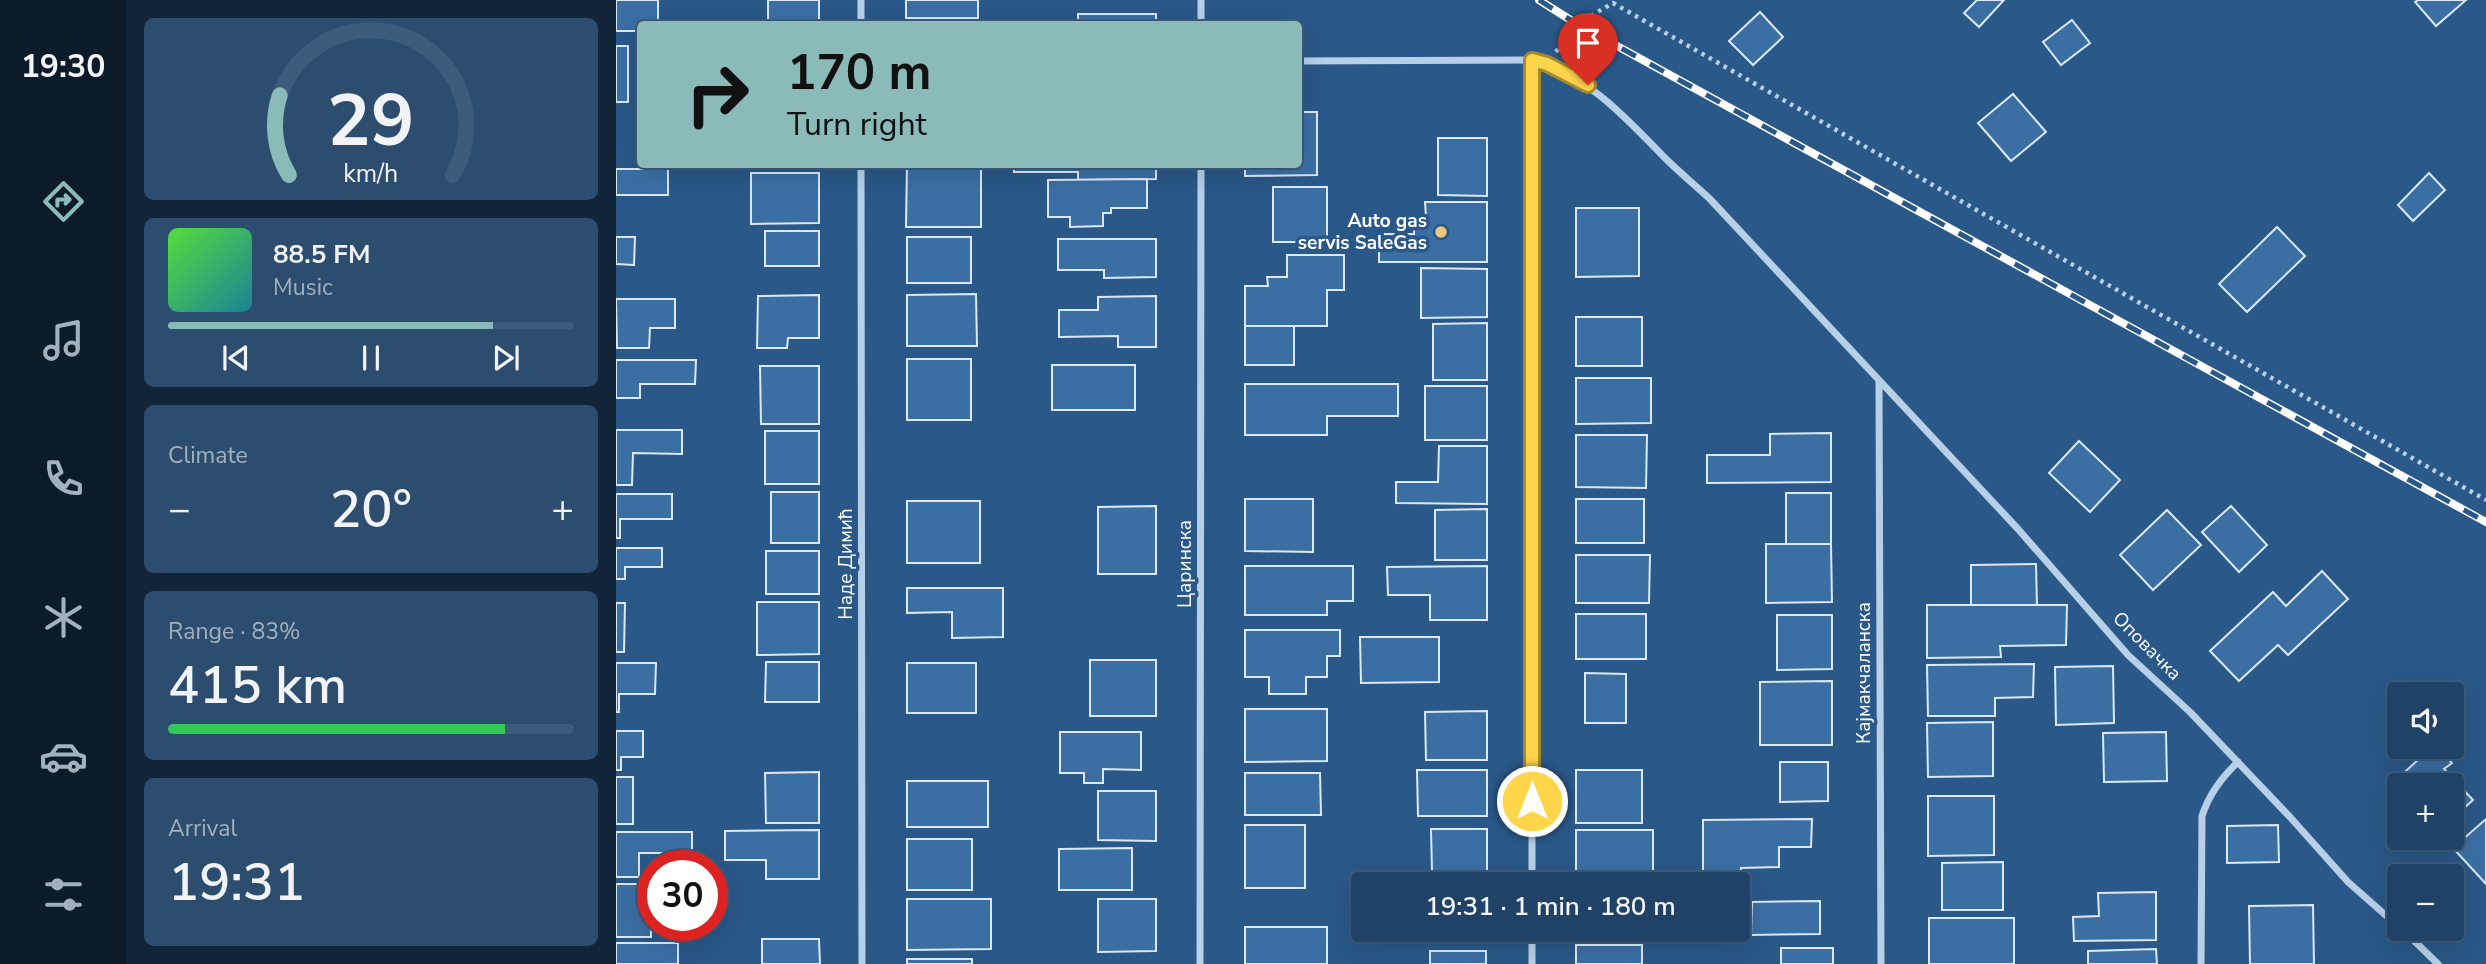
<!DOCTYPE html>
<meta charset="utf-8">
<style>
body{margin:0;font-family:"Nunito Sans",sans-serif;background:#2d4d6f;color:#f1f3f6;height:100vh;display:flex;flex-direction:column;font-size:26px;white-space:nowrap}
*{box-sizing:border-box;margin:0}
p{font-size:23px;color:#a2b0bf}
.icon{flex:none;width:38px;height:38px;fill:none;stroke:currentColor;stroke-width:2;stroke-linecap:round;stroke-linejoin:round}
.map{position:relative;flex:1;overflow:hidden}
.sheet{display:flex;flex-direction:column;gap:18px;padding:18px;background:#122438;width:490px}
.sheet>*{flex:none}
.guide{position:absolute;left:21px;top:21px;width:665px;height:147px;border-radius:7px;box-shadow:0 7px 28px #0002,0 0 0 2px #3d5b7a;background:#8bbbb9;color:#111;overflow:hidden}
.buttons{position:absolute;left:1771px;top:682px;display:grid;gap:14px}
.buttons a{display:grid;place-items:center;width:77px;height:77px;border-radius:7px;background:#204266;box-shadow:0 7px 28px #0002,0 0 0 2px #3d5b7a;font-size:35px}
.speed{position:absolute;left:21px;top:850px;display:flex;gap:14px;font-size:35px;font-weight:700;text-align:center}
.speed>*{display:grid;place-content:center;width:91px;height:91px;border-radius:50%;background:#204266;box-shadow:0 7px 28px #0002,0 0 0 2px #3d5b7a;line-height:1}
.speed .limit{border:10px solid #d22;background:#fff;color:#111}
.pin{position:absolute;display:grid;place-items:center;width:60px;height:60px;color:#fff;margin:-72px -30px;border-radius:50% 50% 50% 0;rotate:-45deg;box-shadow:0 0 7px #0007}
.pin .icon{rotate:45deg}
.me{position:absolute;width:77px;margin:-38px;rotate:0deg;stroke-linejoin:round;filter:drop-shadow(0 0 5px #0008)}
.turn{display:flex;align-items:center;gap:24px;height:147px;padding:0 35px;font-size:32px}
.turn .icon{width:91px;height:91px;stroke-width:2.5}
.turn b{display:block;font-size:49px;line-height:60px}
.big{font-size:52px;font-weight:600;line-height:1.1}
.sheet .card{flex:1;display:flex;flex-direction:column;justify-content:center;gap:10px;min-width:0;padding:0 24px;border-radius:10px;background:#2d4d6f}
.sheet .dial{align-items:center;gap:0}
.dial svg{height:182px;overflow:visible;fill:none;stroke:#3d5b7a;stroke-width:7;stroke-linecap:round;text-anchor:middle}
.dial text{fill:#f1f3f6;stroke:none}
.song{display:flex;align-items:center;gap:21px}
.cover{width:84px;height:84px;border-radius:10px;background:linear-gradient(135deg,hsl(110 70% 55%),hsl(190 70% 35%))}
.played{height:7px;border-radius:4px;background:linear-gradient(90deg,#8bbbb9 80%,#3d5b7a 80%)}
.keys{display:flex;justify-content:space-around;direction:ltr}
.heat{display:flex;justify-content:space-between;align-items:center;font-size:38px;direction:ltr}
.charge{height:10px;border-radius:5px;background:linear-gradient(90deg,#34c759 83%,#3d5b7a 0)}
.trip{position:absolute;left:735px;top:872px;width:399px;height:70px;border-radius:7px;background:#204266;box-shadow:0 7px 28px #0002,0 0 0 2px #3d5b7a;font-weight:600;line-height:70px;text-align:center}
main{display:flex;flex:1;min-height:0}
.menu{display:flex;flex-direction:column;width:126px;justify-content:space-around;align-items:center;background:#0d1a29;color:#a2b0bf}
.menu .icon{width:49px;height:49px}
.menu .on{color:#8bbbb9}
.menu b{font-size:32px;color:#f1f3f6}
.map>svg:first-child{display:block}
.building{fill:#3b6fa4;stroke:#dae9f7;stroke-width:2}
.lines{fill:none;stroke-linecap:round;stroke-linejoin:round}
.path{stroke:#b7d0e8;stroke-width:4.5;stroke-dasharray:3.5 5;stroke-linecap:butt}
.street{stroke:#b7d0e8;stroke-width:7}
.rail-casing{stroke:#fff;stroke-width:8}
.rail{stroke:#2a5888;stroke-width:5;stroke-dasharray:16;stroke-linecap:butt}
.route-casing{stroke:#a68a30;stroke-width:18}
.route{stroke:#ffd54a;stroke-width:12}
.poi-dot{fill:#efc97e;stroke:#2a5888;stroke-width:2.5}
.labels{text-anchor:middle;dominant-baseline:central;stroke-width:7;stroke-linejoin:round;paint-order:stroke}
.poi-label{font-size:19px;font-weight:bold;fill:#fff;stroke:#2a5888;text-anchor:end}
.street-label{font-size:19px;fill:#fff;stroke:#2a5888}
</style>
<main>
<nav class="menu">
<b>19:30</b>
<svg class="icon on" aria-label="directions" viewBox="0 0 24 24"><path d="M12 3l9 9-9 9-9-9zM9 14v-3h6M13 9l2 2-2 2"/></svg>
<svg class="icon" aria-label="music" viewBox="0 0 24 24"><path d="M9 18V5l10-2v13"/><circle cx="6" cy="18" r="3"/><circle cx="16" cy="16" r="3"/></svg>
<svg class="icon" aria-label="phone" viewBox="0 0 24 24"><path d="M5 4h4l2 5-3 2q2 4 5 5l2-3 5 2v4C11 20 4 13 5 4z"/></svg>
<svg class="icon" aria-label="climate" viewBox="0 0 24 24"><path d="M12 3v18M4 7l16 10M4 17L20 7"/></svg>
<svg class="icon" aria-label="car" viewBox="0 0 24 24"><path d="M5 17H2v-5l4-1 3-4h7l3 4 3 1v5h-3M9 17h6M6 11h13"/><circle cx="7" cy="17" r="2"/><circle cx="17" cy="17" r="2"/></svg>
<svg class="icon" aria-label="filters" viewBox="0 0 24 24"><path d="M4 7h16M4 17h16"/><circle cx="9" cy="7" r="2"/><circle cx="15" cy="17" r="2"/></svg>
</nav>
<section class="sheet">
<div class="card dial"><svg viewBox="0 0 100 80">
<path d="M14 69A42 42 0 1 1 86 69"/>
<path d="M14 69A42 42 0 0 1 10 34" stroke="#8bbbb9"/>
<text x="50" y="56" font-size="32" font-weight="700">29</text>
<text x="50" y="72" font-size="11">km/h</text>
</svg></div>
<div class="card">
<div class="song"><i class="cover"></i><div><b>88.5 FM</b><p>Music</p></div></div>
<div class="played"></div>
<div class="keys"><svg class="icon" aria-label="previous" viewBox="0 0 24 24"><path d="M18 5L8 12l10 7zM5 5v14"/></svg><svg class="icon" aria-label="pause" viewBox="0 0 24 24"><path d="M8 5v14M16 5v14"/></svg><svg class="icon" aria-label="next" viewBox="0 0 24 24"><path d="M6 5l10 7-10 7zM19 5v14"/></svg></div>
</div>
<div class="card"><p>Climate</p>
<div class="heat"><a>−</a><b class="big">20°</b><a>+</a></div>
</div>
<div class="card"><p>Range · 83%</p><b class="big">415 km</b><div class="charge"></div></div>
<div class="card"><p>Arrival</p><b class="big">19:31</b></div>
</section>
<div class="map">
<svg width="1870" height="964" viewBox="0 0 1870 964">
<rect width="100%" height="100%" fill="#2a5888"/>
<g class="building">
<polygon points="0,0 42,0 42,24 24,24 24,31 0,31"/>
<rect x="152" y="0" width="51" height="24"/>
<rect x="290" y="0" width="72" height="18"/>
<polygon points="1361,0 1388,0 1363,27 1348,13"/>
<polygon points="1802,0 1850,0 1820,26 1799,2"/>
<polygon points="1144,12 1167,37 1137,65 1113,41"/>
<rect x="462" y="14" width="78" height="10"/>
<polygon points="1456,20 1474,43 1445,65 1427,42"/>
<rect x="0" y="46" width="12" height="56"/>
<polygon points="1397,94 1430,132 1395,161 1362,123"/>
<polygon points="682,112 701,112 701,175 629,176 629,164 682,164"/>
<polygon points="822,138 871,138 871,196 822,195"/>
<rect x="149" y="164" width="54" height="2"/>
<polygon points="291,164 365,164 365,227 290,227"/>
<polygon points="398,164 540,164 540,179 462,180 462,172 398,172"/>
<rect x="0" y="169" width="52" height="26"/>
<polygon points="135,173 203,173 203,223 135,224"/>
<polygon points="1813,173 1829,190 1797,221 1782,205"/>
<polygon points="531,179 531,208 495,208 495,213 487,213 487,226 454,227 454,217 432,217 432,180"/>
<rect x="657" y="187" width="54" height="55"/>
<polygon points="809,202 871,202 871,262 763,262 763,234 798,234 798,216 810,217"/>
<polygon points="960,208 1023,208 1023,276 960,277"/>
<polygon points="1661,227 1689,256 1631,312 1603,284"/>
<rect x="149" y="231" width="54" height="35"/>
<polygon points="0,237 19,237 18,265 0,264"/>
<rect x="291" y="237" width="64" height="46"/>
<polygon points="442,239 540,239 540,277 488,278 488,270 442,270"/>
<polygon points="671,255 728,255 728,290 711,290 711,326 629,326 629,286 652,286 651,277 671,277"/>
<polygon points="805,268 871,269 871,317 805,318"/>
<polygon points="360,294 361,346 291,346 291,295"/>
<polygon points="203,295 203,338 172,338 171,348 141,348 142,296"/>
<polygon points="540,296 540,347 502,347 502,336 443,337 443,310 482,310 482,297"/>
<polygon points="0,299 59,299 59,328 34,328 33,348 1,348"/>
<rect x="960" y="317" width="66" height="49"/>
<polygon points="871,323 871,380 817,380 817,324"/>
<rect x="629" y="326" width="49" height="39"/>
<rect x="291" y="359" width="64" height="61"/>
<polygon points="0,360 80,360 79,384 24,384 24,398 0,398"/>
<rect x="436" y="365" width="83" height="45"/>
<polygon points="144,366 203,366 203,424 145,424"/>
<polygon points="960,378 1035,378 1035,423 960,424"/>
<polygon points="629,384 782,384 782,416 711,416 711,435 629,435"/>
<rect x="809" y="386" width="62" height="54"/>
<polygon points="0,430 66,430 66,454 17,453 16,485 0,485"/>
<rect x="149" y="431" width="54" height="53"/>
<polygon points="1215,433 1215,482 1091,483 1091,455 1154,455 1154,434"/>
<polygon points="960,435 1031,435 1030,488 960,487"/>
<polygon points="1463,441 1504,480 1474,512 1433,473"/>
<polygon points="823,446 871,446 871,504 780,503 780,482 822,482"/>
<rect x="155" y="492" width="48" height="51"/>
<rect x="1170" y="493" width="45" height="51"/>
<polygon points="0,494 56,494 56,519 4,519 4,538 0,538"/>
<polygon points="629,499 697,499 697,552 629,551"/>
<rect x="960" y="499" width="68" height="44"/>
<rect x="291" y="501" width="73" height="62"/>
<polygon points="540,506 540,574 482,574 482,507"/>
<polygon points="1615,506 1651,545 1623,572 1586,532"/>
<polygon points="871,509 871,560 819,560 819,510"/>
<polygon points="1551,510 1585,545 1537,590 1504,555"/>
<polygon points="1150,544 1215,544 1216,602 1150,603"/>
<polygon points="0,548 46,548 46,567 9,567 9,579 0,579"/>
<rect x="150" y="551" width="53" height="43"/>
<polygon points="960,555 1034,555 1033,603 960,603"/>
<polygon points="1420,564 1421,605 1355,605 1355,565"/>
<polygon points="629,566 737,566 737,601 711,601 711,615 629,615"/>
<polygon points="871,566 871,620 814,620 814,595 772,595 771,567"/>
<polygon points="1706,571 1732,599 1672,655 1662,645 1623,681 1594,651 1657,592 1670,606"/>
<polygon points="291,588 387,588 387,637 336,638 336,612 291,613"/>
<polygon points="141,602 203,602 203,654 141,655"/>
<polygon points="0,603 9,603 8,652 0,652"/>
<polygon points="1311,605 1451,605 1450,645 1384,646 1385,657 1311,658"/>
<rect x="960" y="614" width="70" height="45"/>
<polygon points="1161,615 1216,615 1216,669 1161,670"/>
<polygon points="629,630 724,630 724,656 711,656 711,677 690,677 690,694 653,694 653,677 629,677"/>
<polygon points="744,637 823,637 823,682 745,683"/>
<rect x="474" y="660" width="66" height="56"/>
<polygon points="150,662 203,662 203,702 149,702"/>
<polygon points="0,663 40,663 39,694 3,694 3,712 0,712"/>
<rect x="291" y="663" width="69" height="50"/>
<polygon points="1418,664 1417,697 1379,698 1379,716 1312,716 1311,665"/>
<polygon points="1497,666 1498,723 1440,725 1439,667"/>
<polygon points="969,673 1010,674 1010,723 969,723"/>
<polygon points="1216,681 1216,745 1144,745 1144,682"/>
<polygon points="629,709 711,709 711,761 629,762"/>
<polygon points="871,711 871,760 810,760 809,712"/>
<polygon points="1377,722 1377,776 1312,777 1311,723"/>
<polygon points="0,731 27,731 27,757 5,757 5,770 0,770"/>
<polygon points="444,732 525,732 525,770 487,769 487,783 468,783 468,773 444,773"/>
<polygon points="1550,732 1551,781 1488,782 1487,733"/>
<polygon points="1816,747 1822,747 1836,763 1828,769 1857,800 1836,819 1836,786 1785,786 1780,780"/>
<polygon points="1164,762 1212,762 1212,801 1164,802"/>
<polygon points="801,770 871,770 871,816 802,816"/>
<rect x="960" y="770" width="66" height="53"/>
<polygon points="203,772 203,823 150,823 149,773"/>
<polygon points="629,773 704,773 705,815 629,815"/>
<rect x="0" y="777" width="17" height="47"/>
<rect x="291" y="781" width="81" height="46"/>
<polygon points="482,791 540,791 540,841 482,840"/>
<polygon points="1312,796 1378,796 1378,855 1312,856"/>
<polygon points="1196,819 1195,847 1163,847 1163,867 1125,868 1125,893 1122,893 1122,884 1087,884 1087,820"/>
<polygon points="1870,819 1870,884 1837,848"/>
<rect x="629" y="825" width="60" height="63"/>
<polygon points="1662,825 1663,862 1611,863 1611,826"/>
<polygon points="815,829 871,829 871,872 816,872"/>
<polygon points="203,830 203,879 150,879 150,860 109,860 109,831"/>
<rect x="960" y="830" width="77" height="46"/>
<polygon points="0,832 76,832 76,853 23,853 23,877 0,877"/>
<rect x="291" y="839" width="65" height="51"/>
<polygon points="516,848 516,890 443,890 443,849"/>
<polygon points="1387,862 1387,910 1326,910 1326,863"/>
<rect x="0" y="884" width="35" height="53"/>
<polygon points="1540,892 1540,940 1458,941 1457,917 1483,916 1482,893"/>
<polygon points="291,899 375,899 375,949 291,950"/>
<polygon points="482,899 540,899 540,951 482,952"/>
<polygon points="1204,901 1204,934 1135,935 1136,902"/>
<polygon points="1697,905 1698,964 1634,964 1633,906"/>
<rect x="1313" y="918" width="85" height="46"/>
<rect x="629" y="927" width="82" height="37"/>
<rect x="795" y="929" width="76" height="10"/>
<polygon points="960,929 1026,929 1026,938 960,939"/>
<polygon points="146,939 203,939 204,964 146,964"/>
<rect x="0" y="943" width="62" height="21"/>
<rect x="960" y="945" width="66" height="19"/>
<rect x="1165" y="948" width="52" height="16"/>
<polygon points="1540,949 1541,964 1472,964 1472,951"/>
<rect x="814" y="951" width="56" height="13"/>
<rect x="291" y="959" width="65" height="5"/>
</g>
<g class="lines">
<polyline class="path" points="940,52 961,24 997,3 1870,500"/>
<g class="street">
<polyline points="245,0 245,24"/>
<polyline points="585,0 585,24"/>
<polyline points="916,60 916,884"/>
<path d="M682,61L916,60C974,77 1008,116 1049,158C1063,172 1079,185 1093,198L1402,529L1512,655L1574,712L1674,817L1732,882L1783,927"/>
<polyline points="245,164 246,964"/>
<polyline points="1263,381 1265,964"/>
<polyline points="916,929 916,964"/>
<polyline points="1786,929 1822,964"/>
<polyline points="584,964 585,164"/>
<path d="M1585,964L1586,816C1593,794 1605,778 1622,762"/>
</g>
<defs>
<polyline id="rail" points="923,0 961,24 1870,522"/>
</defs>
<use href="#rail" class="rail-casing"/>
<use href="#rail" class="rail"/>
</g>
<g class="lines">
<defs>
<polyline id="route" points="916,801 916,60 931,64 972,85"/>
</defs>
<use href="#route" class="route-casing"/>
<use href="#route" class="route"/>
</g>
<circle class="poi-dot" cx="825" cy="232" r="7"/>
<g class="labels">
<g class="poi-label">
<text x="811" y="221">Auto gas<tspan x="811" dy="22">servis SaleGas</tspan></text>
</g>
<g class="street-label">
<text transform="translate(230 564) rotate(-90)">Наде Димић</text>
<text transform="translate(569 564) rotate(-90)">Царинска</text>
<text transform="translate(1531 646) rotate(45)">Оповачка</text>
<text transform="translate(1248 673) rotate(-90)">Кајмакчаланска</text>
</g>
</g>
</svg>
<div class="buttons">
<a><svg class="icon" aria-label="sound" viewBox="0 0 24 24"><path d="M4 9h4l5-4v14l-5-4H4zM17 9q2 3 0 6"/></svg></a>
<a>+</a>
<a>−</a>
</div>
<div class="speed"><div class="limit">30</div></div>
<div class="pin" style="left:972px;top:85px;background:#d93025"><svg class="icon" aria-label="arrive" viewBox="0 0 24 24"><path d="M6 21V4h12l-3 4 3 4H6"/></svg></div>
<svg class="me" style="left:916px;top:801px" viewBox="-20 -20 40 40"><circle r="17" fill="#ffd54a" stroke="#fff" stroke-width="3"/><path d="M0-11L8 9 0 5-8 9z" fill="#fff"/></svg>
<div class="trip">19:31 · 1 min · 180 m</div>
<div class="guide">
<div class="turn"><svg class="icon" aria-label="right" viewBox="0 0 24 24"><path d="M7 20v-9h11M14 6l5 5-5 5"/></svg><div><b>170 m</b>Turn right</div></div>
</div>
</div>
</main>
